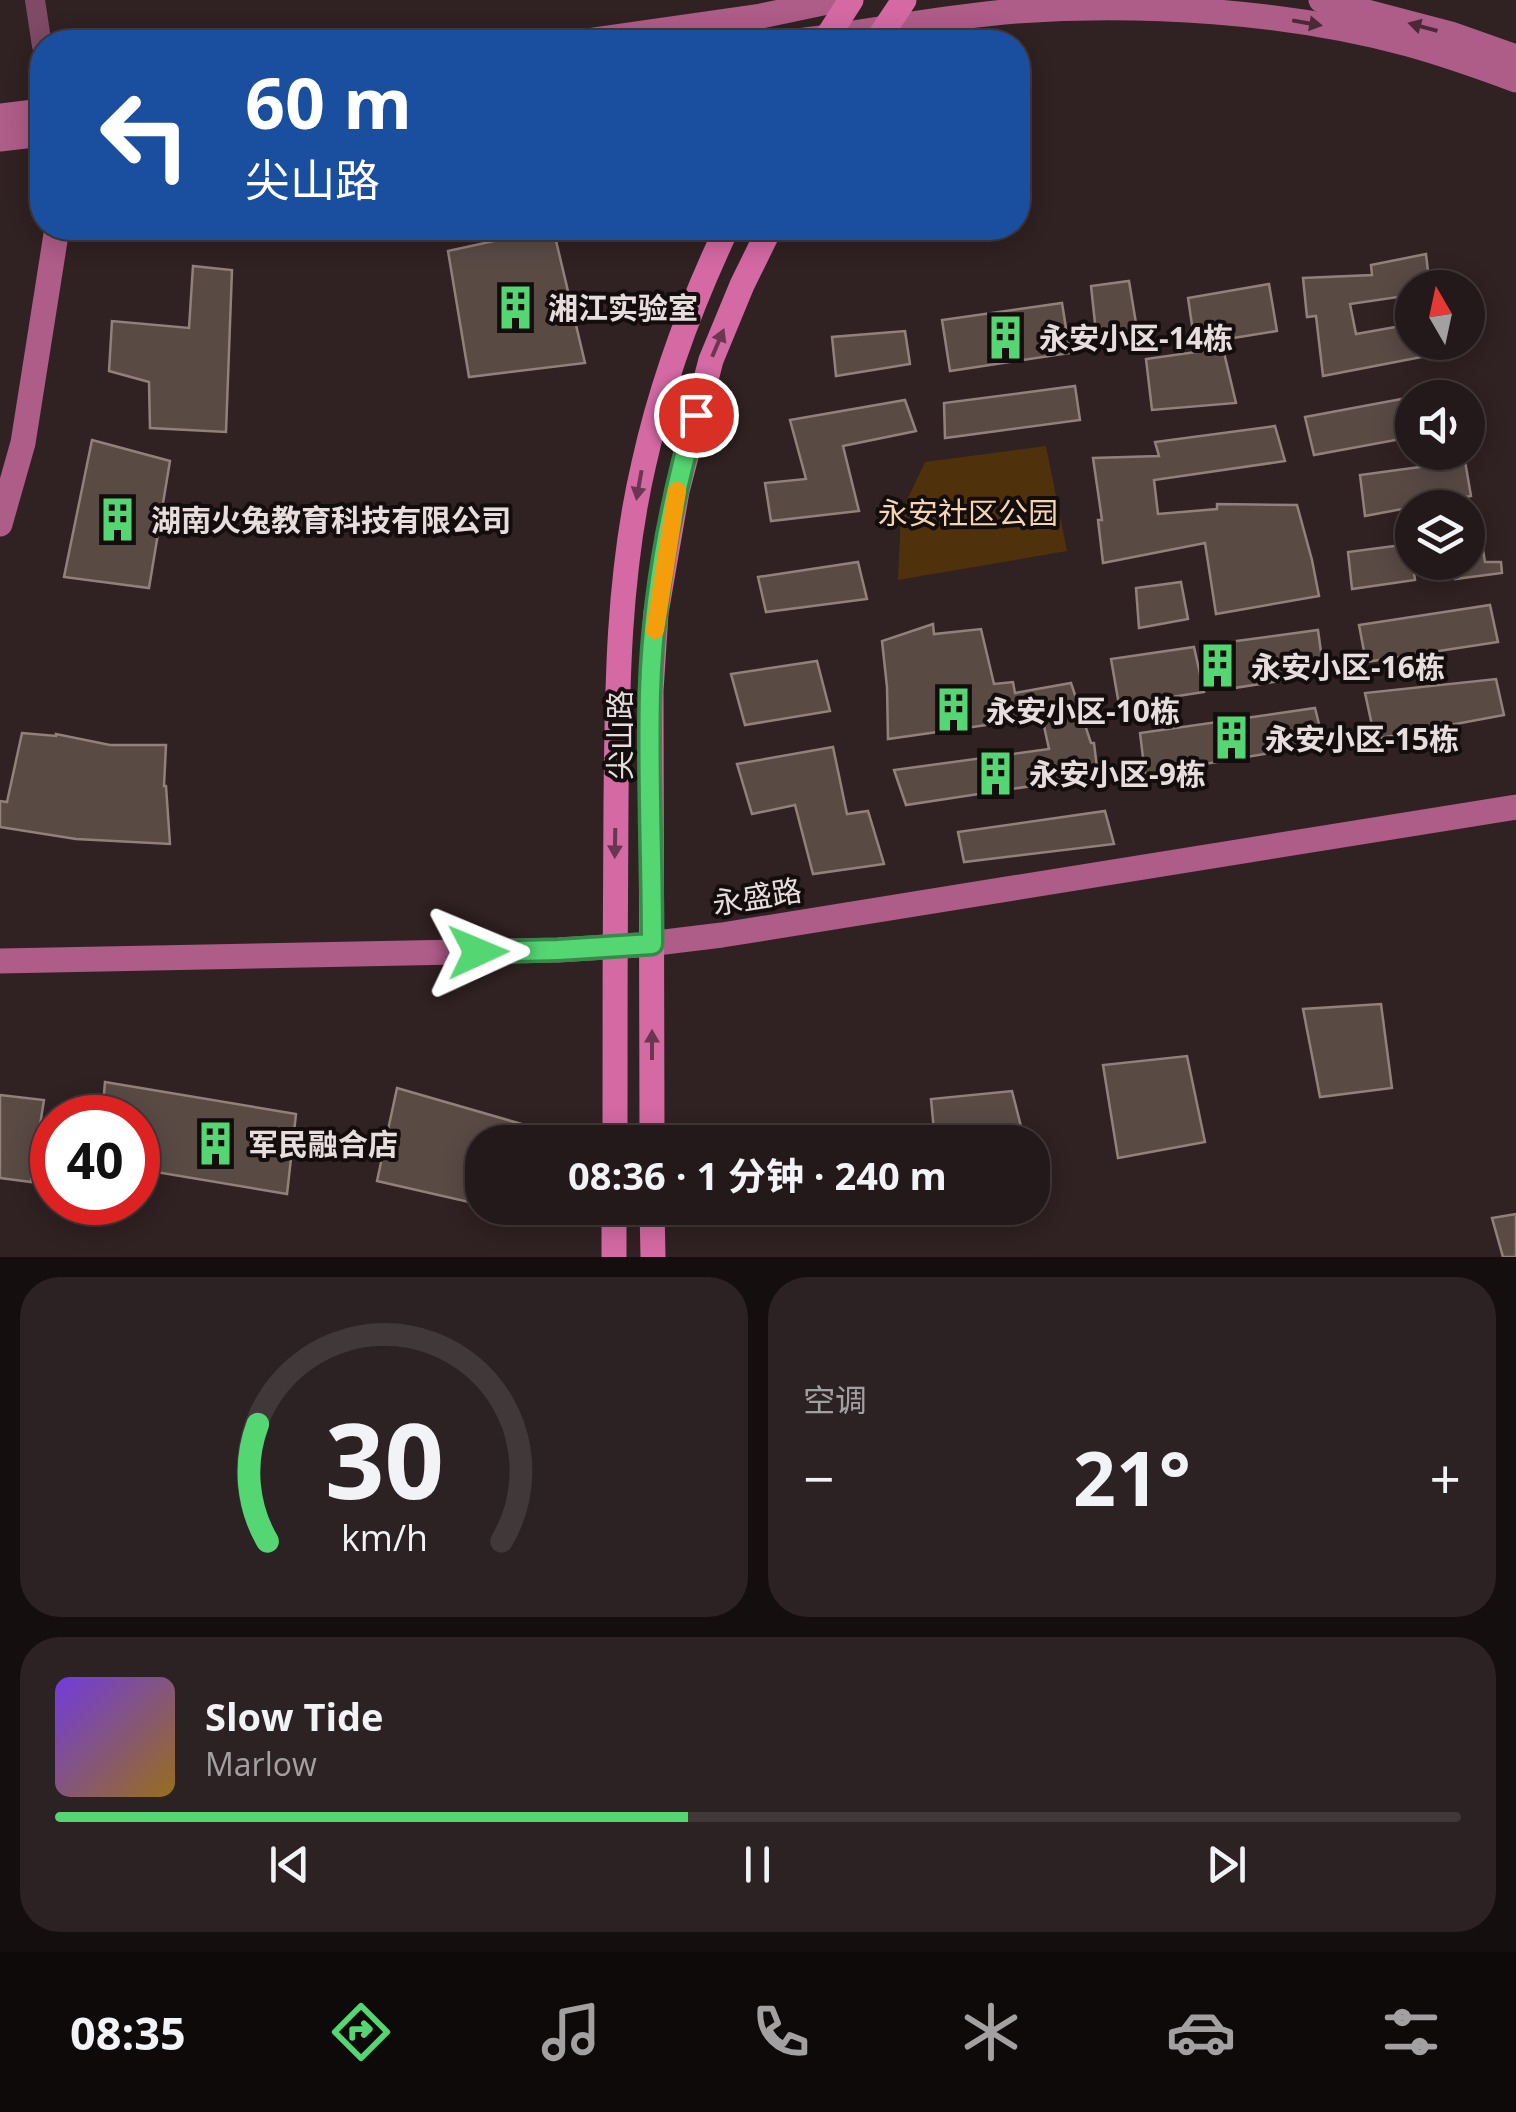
<!DOCTYPE html>
<html lang="zh">
<meta charset="utf-8">
<style>
body{margin:0;font-family:"Open Sans","Noto Sans SC",sans-serif;background:#2c2223;color:#f1f3f6;height:100vh;display:flex;flex-direction:column;font-size:38px;white-space:nowrap}
*{box-sizing:border-box;margin:0}
p{font-size:32px;color:#a3a0a2}
.icon{flex:none;width:55px;height:55px;fill:none;stroke:currentColor;stroke-width:2;stroke-linecap:round;stroke-linejoin:round}
.map{position:relative;height:1257px;overflow:hidden}
.details{display:flex;flex-direction:column;gap:20px;padding:20px;background:#140e0e;flex:1}
.details>*{flex:none}
.hud{position:absolute;left:30px;top:30px;width:1000px;height:210px;border-radius:40px;box-shadow:0 5px 25px #0003,0 0 0 2px #413839;background:#1a4fa0;color:#fff;overflow:hidden}
.needle{width:65px;rotate:351deg}
.controls{position:absolute;left:1395px;top:270px;display:grid;gap:20px}
.controls a{display:grid;place-items:center;width:90px;height:90px;border-radius:50%;background:#24191a;box-shadow:0 5px 25px #0003,0 0 0 2px #413839;font-size:50px}
.speed{position:absolute;left:30px;top:1095px;display:flex;gap:20px;font-size:50px;font-weight:700;text-align:center}
.speed>*{display:grid;place-content:center;width:130px;height:130px;border-radius:50%;background:#24191a;box-shadow:0 5px 25px #0003,0 0 0 2px #413839;line-height:1}
.speed .limit{border:15px solid #d22;background:#fff;color:#111}
.pin{position:absolute;display:grid;place-items:center;width:85px;height:85px;color:#fff;margin:-42px;border:5px solid #fff;border-radius:50%;box-shadow:0 2px 10px #0007}
.me{position:absolute;width:110px;margin:-55px;rotate:89deg;stroke-linejoin:round;filter:drop-shadow(0 0 8px #0008)}
.turn{display:flex;align-items:center;gap:35px;height:210px;padding:0 50px;font-size:45px}
.turn .icon{width:130px;height:130px;stroke-width:2.5}
.turn b{display:block;font-size:70px;line-height:85px}
.big{font-size:75px;font-weight:700;line-height:1.1}
.details .widget{flex:1;display:flex;flex-direction:column;justify-content:center;gap:15px;min-width:0;padding:0 35px;border-radius:40px;background:#2c2223}
.details .dial{align-items:center;gap:0}
.dial svg{height:260px;overflow:visible;fill:none;stroke:#413839;stroke-width:7;stroke-linecap:round;text-anchor:middle}
.dial text{fill:#f1f3f6;stroke:none}
.song{display:flex;align-items:center;gap:30px}
.cover{width:120px;height:120px;border-radius:15px;background:linear-gradient(135deg,hsl(260 70% 55%),hsl(40 70% 35%))}
.played{height:10px;border-radius:5px;background:linear-gradient(90deg,#54d672 45%,#413839 45%)}
.keys{display:flex;justify-content:space-around;direction:ltr}
.heat{display:flex;justify-content:space-between;align-items:center;font-size:55px;direction:ltr}
.details .tiles{flex:1;display:grid;gap:20px;grid-template-columns:1fr 1fr}
.widget:last-child{grid-column:span 2}
.trip{position:absolute;left:465px;top:1125px;width:585px;height:100px;border-radius:40px;background:#24191a;box-shadow:0 5px 25px #0003,0 0 0 2px #413839;font-weight:700;line-height:100px;text-align:center}
.menu{display:flex;height:160px;justify-content:space-around;align-items:center;background:#0e0a0a;color:#a3a0a2}
.menu .icon{width:70px;height:70px}
.menu .selected{color:#54d672}
.menu b{font-size:45px;color:#f1f3f6}
.map>svg:first-child{display:block}
.green{fill:#4f320c}
.building{fill:#594a44;stroke:#92817b;stroke-width:2.5}
.lines{fill:none;stroke-linecap:round;stroke-linejoin:round}
.street{stroke:#7e4a65;stroke-width:20}
.secondary{stroke:#ae5c88;stroke-width:25}
.primary{stroke:#d469a4;stroke-width:25}
.oneway{fill:#4a2938}
.oneway2{fill:#6a3651}
.route-casing{stroke:#378b4a;stroke-width:25}
.route{stroke:#54d672;stroke-width:18}
.slow{stroke:#f59e0b;stroke-width:18}
.labels{text-anchor:middle;dominant-baseline:central;stroke-width:8;stroke-linejoin:round;paint-order:stroke}
.poi-label{font-size:30px;font-weight:bold;fill:#e7dddd;stroke:#140d0d;text-anchor:start}
.park-label{font-size:30px;fill:#f5d4b2;stroke:#140d0d}
.street-label{font-size:30px;fill:#e7dddd;stroke:#140d0d}
</style>
<div class="map">
<svg width="1516" height="1257" viewBox="0 0 1516 1257">
<rect width="100%" height="100%" fill="#302122"/>
<polygon class="green" points="1046,446 1067,551 898,580 901,513 925,462"/>
<g class="building">
<polygon points="553,228 585,363 469,377 448,251"/>
<polygon points="1426,254 1430,288 1412,288 1412,295 1350,304 1356,334 1412,324 1412,342 1457,342 1458,350 1323,376 1316,316 1307,317 1303,278 1372,275 1371,265"/>
<polygon points="193,266 232,270 226,432 150,428 149,382 109,371 112,321 189,328"/>
<polygon points="1129,281 1138,335 1097,342 1091,286"/>
<polygon points="1269,284 1277,331 1221,340 1236,403 1152,410 1146,359 1196,352 1188,298"/>
<polygon points="1062,303 1070,353 950,371 942,320"/>
<polygon points="905,331 910,364 836,376 832,337"/>
<polygon points="1075,386 1080,420 945,438 944,403"/>
<polygon points="1412,397 1412,437 1314,455 1305,417"/>
<polygon points="905,400 916,431 843,446 859,511 771,521 765,483 806,479 790,420"/>
<polygon points="1275,426 1285,461 1154,480 1158,514 1217,509 1217,504 1297,505 1312,560 1319,596 1216,614 1205,543 1103,563 1098,520 1102,520 1093,458 1159,456 1155,442"/>
<polygon points="92,440 170,461 149,588 64,577"/>
<polygon points="1465,461 1471,496 1365,516 1360,475"/>
<polygon points="1410,544 1415,580 1352,589 1348,552"/>
<polygon points="1468,544 1482,544 1485,562 1501,562 1502,573 1455,579 1452,562 1468,562"/>
<polygon points="858,562 867,599 766,612 758,577"/>
<polygon points="1181,582 1188,619 1139,628 1136,588"/>
<polygon points="1490,605 1498,642 1366,662 1359,625"/>
<polygon points="933,624 934,634 981,629 994,684 1013,682 1015,693 1071,683 1091,743 1094,743 1098,776 906,805 894,770 1049,749 1042,717 888,739 887,687 882,641"/>
<polygon points="1318,630 1324,674 1228,689 1221,643"/>
<polygon points="1194,647 1204,692 1119,705 1111,659"/>
<polygon points="817,661 830,711 745,725 731,674"/>
<polygon points="1496,679 1504,715 1375,739 1365,693"/>
<polygon points="1315,708 1324,744 1145,774 1140,733"/>
<polygon points="22,733 56,736 56,734 110,745 166,745 164,786 166,786 170,844 76,839 0,827 0,801 7,802"/>
<polygon points="833,747 847,814 868,811 884,864 813,874 795,805 752,814 737,764"/>
<polygon points="1105,811 1114,844 964,862 958,832"/>
<polygon points="1381,1004 1392,1088 1320,1097 1303,1009"/>
<polygon points="1187,1056 1205,1142 1118,1158 1103,1065"/>
<polygon points="105,1082 296,1114 287,1194 138,1169 138,1118 102,1118"/>
<polygon points="397,1088 570,1138 570,1142 482,1142 482,1205 377,1181"/>
<polygon points="1012,1091 1025,1142 935,1142 931,1099"/>
<polygon points="0,1095 44,1100 31,1182 0,1178"/>
<polygon points="1516,1214 1516,1257 1503,1257 1492,1218"/>
</g>
<g class="lines">
<polyline class="street" points="35,0 42,46"/>
<g class="secondary">
<polyline points="1321,0 1451,34 1516,57"/>
<polyline points="579,42 761,16 837,0"/>
<path d="M790,42C865,33 940,17 1016,11C1140,2 1288,11 1408,44C1444,54 1481,67 1516,80"/>
<polyline points="0,116 42,111"/>
<polyline points="0,139 42,134"/>
<polyline points="0,524 23,443 57,228"/>
<polyline points="0,961 558,950 640,945 722,935 1516,807"/>
</g>
<g class="primary">
<polyline points="824,42 851,0"/>
<polyline points="876,42 904,0"/>
<path d="M615,1142C615,1029 615,915 616,802C617,688 618,574 644,463C662,382 692,302 727,228"/>
<polyline points="652,1142 651,691 656,613 677,491 711,360 742,285 770,228"/>
<polyline points="652,1208 653,1257"/>
<polyline points="614,1257 614,1208"/>
</g>
</g>
<defs><path id="oneway-solid" d="M-6-.8H1V-3.2L6.5 0L1 3.2V.8H-6Z" transform="scale(2.5)"/></defs>
<g class="oneway">
<use href="#oneway-solid" transform="translate(1307 23) rotate(10)"/>
<use href="#oneway-solid" transform="translate(1423 27) rotate(-165)"/>
</g>
<g class="oneway2">
<use href="#oneway-solid" transform="translate(718 343) rotate(-67)"/>
<use href="#oneway-solid" transform="translate(639 485) rotate(100)"/>
<use href="#oneway-solid" transform="translate(615 843) rotate(91)"/>
<use href="#oneway-solid" transform="translate(652 1045) rotate(-90)"/>
</g>
<g class="lines">
<defs>
<path id="route" d="M478,952L558,950L652,944C652,860 648,776 650,692C653,599 670,505 696,415"/>
</defs>
<use href="#route" class="route-casing"/>
<use href="#route" class="route"/>
<polyline class="slow" points="655,630 677,491"/>
</g>
<defs>
<symbol id="building-bare" viewBox="-9 -9 18 18"><path d="M-4-6H4V6H1V3H-1V6H-4ZM-2.5-4.3h1.7v1.8h-1.7ZM.8-4.3h1.7v1.8H.8ZM-2.5-1h1.7V.8h-1.7ZM.8-1h1.7V.8H.8Z" fill="#54d672" stroke="#140d0d" stroke-width="2.5" paint-order="stroke"/></symbol>
</defs>
<g fill-rule="evenodd">
<use href="#building-bare" x="484" y="276" width="63" height="63"/>
<use href="#building-bare" x="974" y="306" width="63" height="63"/>
<use href="#building-bare" x="86" y="488" width="63" height="63"/>
<use href="#building-bare" x="1186" y="634" width="63" height="63"/>
<use href="#building-bare" x="922" y="678" width="63" height="63"/>
<use href="#building-bare" x="1200" y="706" width="63" height="63"/>
<use href="#building-bare" x="964" y="742" width="63" height="63"/>
<use href="#building-bare" x="184" y="1112" width="63" height="63"/>
</g>
<g class="labels">
<g class="poi-label">
<text x="548" y="307">湘江实验室</text>
<text x="1039" y="337">永安小区-14栋</text>
<text x="151" y="519">湖南火兔教育科技有限公司</text>
<text x="1251" y="666">永安小区-16栋</text>
<text x="986" y="710">永安小区-10栋</text>
<text x="1265" y="738">永安小区-15栋</text>
<text x="1029" y="773">永安小区-9栋</text>
<text x="248" y="1143">军民融合店</text>
</g>
<g class="park-label">
<text x="968" y="512">永安社区公园</text>
</g>
<g class="street-label">
<text transform="translate(619 735) rotate(-90)">尖山路</text>
<text transform="translate(757 896) rotate(-9)">永盛路</text>
</g>
</g>
</svg>
<div class="controls">
<a><svg class="needle" viewBox="-14 -14 28 28"><path d="M0-13l5 13h-10z" fill="#e53935"/><path d="M0 13l5-13h-10z" fill="#a3a0a2"/></svg></a>
<a><svg class="icon" aria-label="sound" viewBox="0 0 24 24"><path d="M4 9h4l5-4v14l-5-4H4zM17 9q2 3 0 6"/></svg></a>
<a><svg class="icon" aria-label="layers" viewBox="0 0 24 24"><path d="M12 4l9 5-9 5-9-5zM3 14l9 5 9-5"/></svg></a>
</div>
<div class="speed"><div class="limit">40</div></div>
<div class="pin" style="left:696px;top:415px;background:#d93025"><svg class="icon" aria-label="arrive" viewBox="0 0 24 24"><path d="M6 21V4h12l-3 4 3 4H6"/></svg></div>
<svg class="me" style="left:478px;top:952px" viewBox="-20 -20 40 40"><path d="M0-17L14 15 0 8-14 15z" fill="#54d672" stroke="#fff" stroke-width="4"/></svg>
<div class="trip">08:36 · 1 分钟 · 240 m</div>
<div class="hud">
<div class="turn"><svg class="icon" aria-label="left" viewBox="0 0 24 24"><path d="M17 20v-9H6M10 6l-5 5 5 5"/></svg><div><b>60 m</b>尖山路</div></div>
</div>
</div>
<section class="details">
<div class="tiles">
<div class="widget dial"><svg viewBox="0 0 100 80">
<path d="M14 69A42 42 0 1 1 86 69"/>
<path d="M14 69A42 42 0 0 1 11 33" stroke="#54d672"/>
<text x="50" y="56" font-size="32" font-weight="700">30</text>
<text x="50" y="72" font-size="11">km/h</text>
</svg></div>
<div class="widget"><p>空调</p>
<div class="heat"><a>−</a><b class="big">21°</b><a>+</a></div>
</div>
<div class="widget">
<div class="song"><i class="cover"></i><div><b>Slow Tide</b><p>Marlow</p></div></div>
<div class="played"></div>
<div class="keys"><svg class="icon" aria-label="previous" viewBox="0 0 24 24"><path d="M18 5L8 12l10 7zM5 5v14"/></svg><svg class="icon" aria-label="pause" viewBox="0 0 24 24"><path d="M8 5v14M16 5v14"/></svg><svg class="icon" aria-label="next" viewBox="0 0 24 24"><path d="M6 5l10 7-10 7zM19 5v14"/></svg></div>
</div>
</div>
</section>
<nav class="menu">
<b>08:35</b>
<svg class="icon selected" aria-label="directions" viewBox="0 0 24 24"><path d="M12 3l9 9-9 9-9-9zM9 14v-3h6M13 9l2 2-2 2"/></svg>
<svg class="icon" aria-label="music" viewBox="0 0 24 24"><path d="M9 18V5l10-2v13"/><circle cx="6" cy="18" r="3"/><circle cx="16" cy="16" r="3"/></svg>
<svg class="icon" aria-label="phone" viewBox="0 0 24 24"><path d="M5 4h4l2 5-3 2q2 4 5 5l2-3 5 2v4C11 20 4 13 5 4z"/></svg>
<svg class="icon" aria-label="climate" viewBox="0 0 24 24"><path d="M12 3v18M4 7l16 10M4 17L20 7"/></svg>
<svg class="icon" aria-label="car" viewBox="0 0 24 24"><path d="M5 17H2v-5l4-1 3-4h7l3 4 3 1v5h-3M9 17h6M6 11h13"/><circle cx="7" cy="17" r="2"/><circle cx="17" cy="17" r="2"/></svg>
<svg class="icon" aria-label="filters" viewBox="0 0 24 24"><path d="M4 7h16M4 17h16"/><circle cx="9" cy="7" r="2"/><circle cx="15" cy="17" r="2"/></svg>
</nav>
